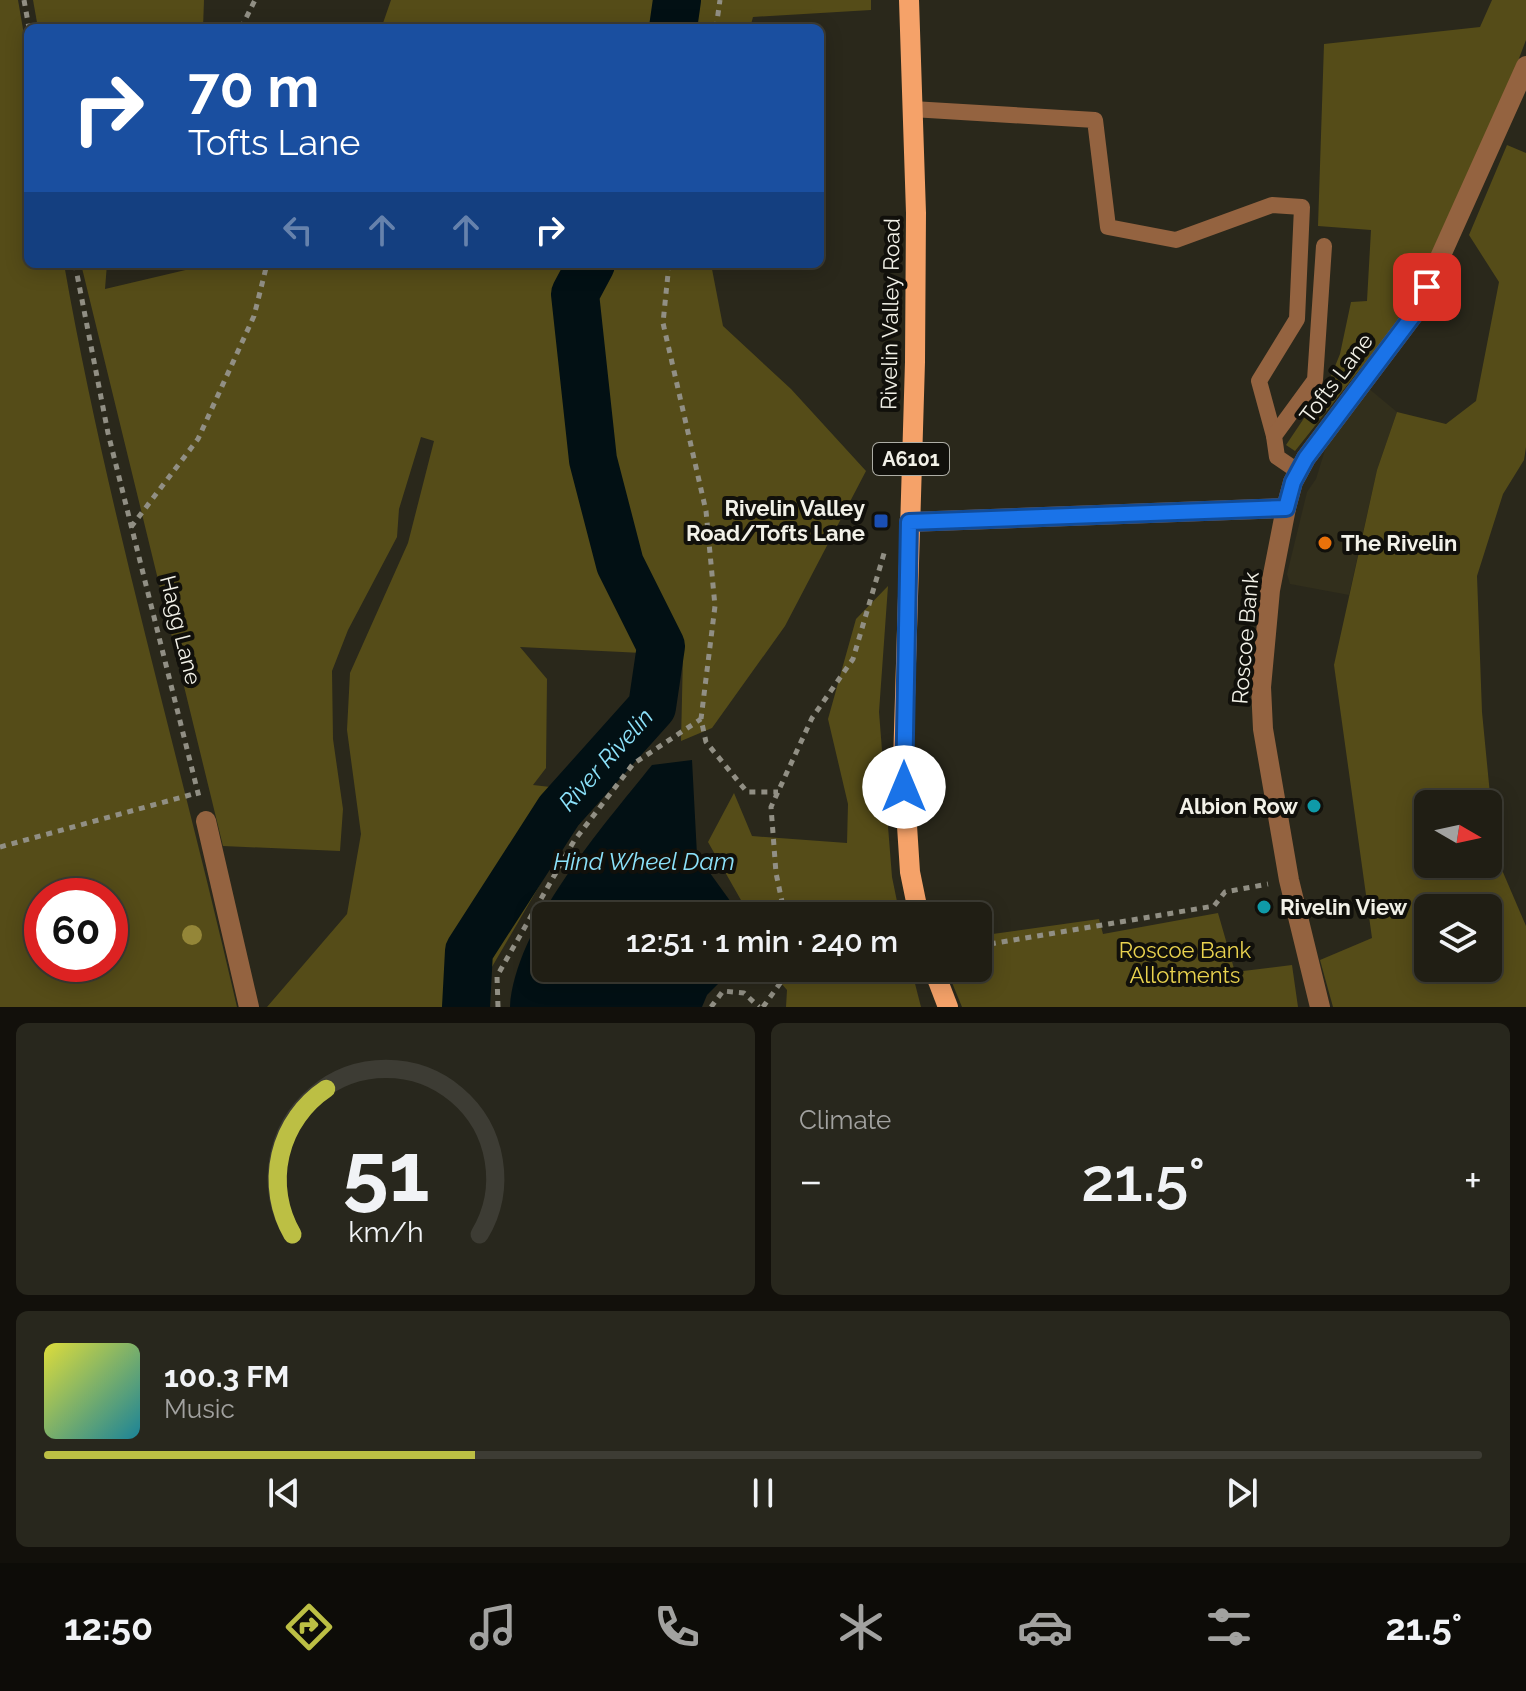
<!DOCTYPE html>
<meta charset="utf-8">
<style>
body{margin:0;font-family:Raleway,sans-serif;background:#28271d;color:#f1f3f6;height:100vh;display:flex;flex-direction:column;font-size:30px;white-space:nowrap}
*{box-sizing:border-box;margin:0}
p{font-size:26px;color:#a2a2a0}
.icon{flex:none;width:44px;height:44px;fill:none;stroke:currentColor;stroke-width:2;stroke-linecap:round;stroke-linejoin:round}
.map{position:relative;height:1007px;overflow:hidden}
.drawer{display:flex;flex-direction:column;gap:16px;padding:16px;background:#12100b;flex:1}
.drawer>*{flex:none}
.guide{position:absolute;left:24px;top:24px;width:800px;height:244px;border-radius:12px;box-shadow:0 4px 20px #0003,0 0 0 2px #3d3c34;background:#1a4fa0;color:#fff;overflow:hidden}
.needle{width:52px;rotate:99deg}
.fabs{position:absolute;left:1414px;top:790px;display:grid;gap:16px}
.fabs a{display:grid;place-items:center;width:88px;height:88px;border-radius:12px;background:#201e14;box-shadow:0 4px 20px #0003,0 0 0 2px #3d3c34;font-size:40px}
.speed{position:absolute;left:24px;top:878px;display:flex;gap:16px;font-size:40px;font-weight:700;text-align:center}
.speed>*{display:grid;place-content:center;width:104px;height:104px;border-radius:50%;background:#201e14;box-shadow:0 4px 20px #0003,0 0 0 2px #3d3c34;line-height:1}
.speed .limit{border:12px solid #d22;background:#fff;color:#111}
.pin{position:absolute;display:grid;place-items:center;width:68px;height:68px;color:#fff;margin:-34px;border-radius:16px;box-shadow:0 4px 12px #0006}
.me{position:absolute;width:88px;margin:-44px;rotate:0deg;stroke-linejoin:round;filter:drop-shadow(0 0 6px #0008)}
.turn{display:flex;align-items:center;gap:28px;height:168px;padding:0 32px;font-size:36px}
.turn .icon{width:104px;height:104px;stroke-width:2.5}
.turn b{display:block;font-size:56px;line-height:68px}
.lanes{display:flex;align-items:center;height:76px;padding:0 32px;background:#0003;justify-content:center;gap:40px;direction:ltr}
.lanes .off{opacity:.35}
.big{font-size:60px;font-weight:600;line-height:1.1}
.drawer .tile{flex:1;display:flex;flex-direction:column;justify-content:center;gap:12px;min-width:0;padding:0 28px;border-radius:12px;background:#28271d}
.drawer .dial{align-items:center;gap:0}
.dial svg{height:208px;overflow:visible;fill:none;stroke:#3d3c34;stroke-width:7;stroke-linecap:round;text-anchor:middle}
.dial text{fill:#f1f3f6;stroke:none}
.song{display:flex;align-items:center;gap:24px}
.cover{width:96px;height:96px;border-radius:12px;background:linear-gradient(135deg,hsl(60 70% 55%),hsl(190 70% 35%))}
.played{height:8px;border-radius:4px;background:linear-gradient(90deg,#bcbf44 30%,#3d3c34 30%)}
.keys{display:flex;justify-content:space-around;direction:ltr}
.heat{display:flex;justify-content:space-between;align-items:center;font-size:44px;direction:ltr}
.drawer .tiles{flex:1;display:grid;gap:16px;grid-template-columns:1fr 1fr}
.tile:last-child{grid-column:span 2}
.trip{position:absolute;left:532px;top:902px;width:460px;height:80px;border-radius:12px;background:#201e14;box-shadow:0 4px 20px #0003,0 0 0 2px #3d3c34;font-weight:600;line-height:80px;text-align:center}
.dock{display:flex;height:128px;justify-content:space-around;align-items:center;background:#0d0c08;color:#a2a2a0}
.dock .icon{width:56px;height:56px}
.dock .on{color:#bcbf44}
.dock b{font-size:36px;color:#f1f3f6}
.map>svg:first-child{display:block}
.built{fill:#322f1c}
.green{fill:#554c18;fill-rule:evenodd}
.water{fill:#021014}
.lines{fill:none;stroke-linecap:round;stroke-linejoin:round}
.river{stroke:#021014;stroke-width:48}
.path{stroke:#918f84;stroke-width:5;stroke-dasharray:6 6;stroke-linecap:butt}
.lane{stroke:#946340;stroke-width:16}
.street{stroke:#946340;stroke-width:20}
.primary{stroke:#f5a269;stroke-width:20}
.tree{fill:#948638}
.route-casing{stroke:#114b97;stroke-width:20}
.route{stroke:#1a73e8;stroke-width:14}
.transit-dot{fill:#1a4fb4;stroke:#11100b;stroke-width:3}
.food-dot{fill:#e8710a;stroke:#11100b;stroke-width:3}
.culture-dot{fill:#0f9aa8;stroke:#11100b;stroke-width:3}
.labels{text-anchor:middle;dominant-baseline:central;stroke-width:8;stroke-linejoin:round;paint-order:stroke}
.shield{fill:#11100b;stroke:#aeaea6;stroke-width:2}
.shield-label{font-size:20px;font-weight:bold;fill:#f2f1e8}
.street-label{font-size:22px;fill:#f2f1e8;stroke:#11100b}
.poi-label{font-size:22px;font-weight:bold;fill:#f2f1e8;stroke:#11100b;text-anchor:end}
.park-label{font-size:22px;fill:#ead34f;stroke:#11100b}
.water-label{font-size:24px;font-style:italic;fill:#8ce2fb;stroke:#11100b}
</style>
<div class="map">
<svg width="1526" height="1007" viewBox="0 0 1526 1007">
<rect width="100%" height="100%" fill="#2a281b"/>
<polygon class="built" points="1368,388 1397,412 1377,470 1349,595 1290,584 1287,574 1307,492 1316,479 1329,437"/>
<g class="green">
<path d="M0,0H18L28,58V264H64C108,514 180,759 237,1007H0ZM42,896H110V964H42Z"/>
<polygon points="33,0 204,0 203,28 38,28"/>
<polygon points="391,0 871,0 871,10 753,17 750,28 397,28 382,26"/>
<polygon points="1492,0 1526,0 1526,40 1510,82 1403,315 1295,451 1286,445 1329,381 1340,354 1351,302 1367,301 1371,230 1318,226 1324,44 1480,27"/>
<path d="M1507,145L1526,153V447L1524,460L1503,494L1477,576L1482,712L1496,856L1526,926V1007H1333L1320,960L1372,938L1334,665L1377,470L1397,412L1446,424L1476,401L1499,282L1469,235ZM1428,804H1488V864H1428ZM1428,908H1488V968H1428Z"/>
<polygon points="81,264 107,264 105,289 211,264 711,264 723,326 791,389 866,471 785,626 712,728 681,741 683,655 520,647 547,679 546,768 533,785 594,792 489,972 490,1007 267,1007 347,914 361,834 347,730 350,673 408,543 434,441 421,437 399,509 397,537 348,630 332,671 333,739 343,809 340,851 223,846"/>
<polygon points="888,586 879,712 892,877 900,916 750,916 708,842 734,793 752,836 847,843 848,804 828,719 856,619"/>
<polygon points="1218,913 1235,972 1292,965 1298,1007 962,1007 946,968 978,968 978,936 1099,919 1103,934"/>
<polygon points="768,968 911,968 921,1007 786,1007 787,990"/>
</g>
<path class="water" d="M692,760L697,855L741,916H546V968H749V984L726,976L707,995L702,1007H510C515,927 603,826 652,765Z"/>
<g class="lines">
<g class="river">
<polyline points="673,28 677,0"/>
<path id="s1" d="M466,1007L469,951L559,811L652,707L661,646L620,564L593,460L575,294L591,264"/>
</g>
<g class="path">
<polyline points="24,0 29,28"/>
<polyline points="241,28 255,0"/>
<polyline points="716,28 720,0"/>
<polyline points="75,264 108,433 200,801"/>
<polyline points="669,264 663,323 706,511 715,606 701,719 706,742 747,792 778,792"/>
<polyline points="131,527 198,439 254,316 267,264"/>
<polyline points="0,847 197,793"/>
<polyline points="785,916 776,873 771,807 812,718 853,659 885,550"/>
<polyline points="978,946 1214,906 1225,892 1268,884"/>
<polyline points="498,1007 497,976 574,841 633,764 701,719"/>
<polyline points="711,1007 723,991 744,993 759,1007"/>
<polyline points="763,1007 791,968"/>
</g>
<g class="lane">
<polyline points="912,109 1095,120 1108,227 1176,240 1272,205 1302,207 1297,319 1259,381 1274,436"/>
<polyline points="1299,472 1277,457 1274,436 1315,380 1324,246"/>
</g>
<g class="street">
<polyline points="909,522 1286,508"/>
<polyline points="206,821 249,1007"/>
<polyline points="1320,1007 1289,880 1263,729 1261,687 1270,590 1286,508 1293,482 1306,458 1415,313 1526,66"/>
</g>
<g class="primary">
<polyline points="909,0 916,213 915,362 903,764 910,872 919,916"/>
<polyline points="933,968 948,1007"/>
</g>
</g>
<circle class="tree" cx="192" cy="935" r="10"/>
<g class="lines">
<defs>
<polyline id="route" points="904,787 909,522 1286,508 1293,482 1306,458 1415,313 1427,287"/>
</defs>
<use href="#route" class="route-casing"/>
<use href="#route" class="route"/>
</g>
<rect class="transit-dot" x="873" y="513" width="16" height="16" rx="4"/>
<circle class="food-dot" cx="1325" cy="543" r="8"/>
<g class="culture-dot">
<circle cx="1314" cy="806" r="8"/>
<circle cx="1264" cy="907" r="8"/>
</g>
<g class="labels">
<rect class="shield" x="873" y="443" width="76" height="32" rx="6"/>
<g class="shield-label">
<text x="911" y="459">A6101</text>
</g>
<g class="street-label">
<text transform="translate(890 314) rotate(-89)">Rivelin Valley Road</text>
<text transform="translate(1336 378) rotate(-53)">Tofts Lane</text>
<text transform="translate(181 630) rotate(76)">Hagg Lane</text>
<text transform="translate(1245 638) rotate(-85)">Roscoe Bank</text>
</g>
<g class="poi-label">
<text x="865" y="508">Rivelin Valley<tspan x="865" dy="25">Road/Tofts Lane</tspan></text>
<text x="1341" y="543" text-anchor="start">The Rivelin</text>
<text x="1298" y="806">Albion Row</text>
<text x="1280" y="907" text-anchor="start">Rivelin View</text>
</g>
<g class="park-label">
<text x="1185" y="950">Roscoe Bank<tspan x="1185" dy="25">Allotments</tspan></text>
</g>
<g class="water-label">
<text stroke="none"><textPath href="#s1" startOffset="292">River Rivelin</textPath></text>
<text x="644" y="861">Hind Wheel Dam</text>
</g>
</g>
</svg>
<div class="fabs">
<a><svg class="needle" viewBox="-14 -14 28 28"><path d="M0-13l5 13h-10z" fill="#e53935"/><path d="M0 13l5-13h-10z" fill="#a2a2a0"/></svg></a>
<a><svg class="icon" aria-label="layers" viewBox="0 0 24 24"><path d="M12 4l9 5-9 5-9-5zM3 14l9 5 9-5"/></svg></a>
</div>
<div class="speed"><div class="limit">60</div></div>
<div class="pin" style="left:1427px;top:287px;background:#d93025"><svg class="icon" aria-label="arrive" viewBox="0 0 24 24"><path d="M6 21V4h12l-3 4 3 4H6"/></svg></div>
<svg class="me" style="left:904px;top:787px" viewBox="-20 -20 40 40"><circle r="19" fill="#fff"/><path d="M0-13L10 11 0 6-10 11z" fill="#1a73e8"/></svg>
<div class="trip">12:51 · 1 min · 240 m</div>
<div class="guide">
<div class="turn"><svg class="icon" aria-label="right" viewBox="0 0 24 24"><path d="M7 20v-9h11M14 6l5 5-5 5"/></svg><div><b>70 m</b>Tofts Lane</div></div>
<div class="lanes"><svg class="icon off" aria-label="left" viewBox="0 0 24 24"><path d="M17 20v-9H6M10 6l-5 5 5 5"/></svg><svg class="icon off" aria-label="ahead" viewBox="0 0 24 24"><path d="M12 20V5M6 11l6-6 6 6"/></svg><svg class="icon off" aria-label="ahead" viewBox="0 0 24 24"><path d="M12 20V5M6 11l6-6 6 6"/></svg><svg class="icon" aria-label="right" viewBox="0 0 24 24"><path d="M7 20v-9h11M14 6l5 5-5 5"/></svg></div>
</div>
</div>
<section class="drawer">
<div class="tiles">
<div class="tile dial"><svg viewBox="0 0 100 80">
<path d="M14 69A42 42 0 1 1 86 69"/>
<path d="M14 69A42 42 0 0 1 27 13" stroke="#bcbf44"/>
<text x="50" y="56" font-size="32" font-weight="700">51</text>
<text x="50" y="72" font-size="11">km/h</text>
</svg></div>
<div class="tile"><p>Climate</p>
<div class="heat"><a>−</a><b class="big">21.5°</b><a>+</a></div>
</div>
<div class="tile">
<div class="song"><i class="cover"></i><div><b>100.3 FM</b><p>Music</p></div></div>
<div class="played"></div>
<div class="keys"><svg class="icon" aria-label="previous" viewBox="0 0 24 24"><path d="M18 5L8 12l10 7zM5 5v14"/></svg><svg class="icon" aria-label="pause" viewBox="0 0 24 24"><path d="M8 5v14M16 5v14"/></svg><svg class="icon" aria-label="next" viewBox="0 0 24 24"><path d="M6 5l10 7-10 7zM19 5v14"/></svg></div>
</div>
</div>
</section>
<nav class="dock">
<b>12:50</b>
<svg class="icon on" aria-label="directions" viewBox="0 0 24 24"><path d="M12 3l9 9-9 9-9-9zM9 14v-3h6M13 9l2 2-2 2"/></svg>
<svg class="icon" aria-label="music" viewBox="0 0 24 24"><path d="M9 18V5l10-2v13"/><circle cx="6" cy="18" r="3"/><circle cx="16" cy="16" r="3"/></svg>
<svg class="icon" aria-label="phone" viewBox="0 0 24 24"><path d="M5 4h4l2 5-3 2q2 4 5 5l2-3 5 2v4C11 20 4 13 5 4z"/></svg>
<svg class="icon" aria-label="climate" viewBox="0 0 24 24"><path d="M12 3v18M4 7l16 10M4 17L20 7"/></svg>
<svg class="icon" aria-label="car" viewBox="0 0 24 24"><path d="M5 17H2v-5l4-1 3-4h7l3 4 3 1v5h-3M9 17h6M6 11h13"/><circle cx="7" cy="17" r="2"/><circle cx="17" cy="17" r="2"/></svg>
<svg class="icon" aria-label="filters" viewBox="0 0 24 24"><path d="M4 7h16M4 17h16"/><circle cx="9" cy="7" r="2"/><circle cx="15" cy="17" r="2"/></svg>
<b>21.5°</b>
</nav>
